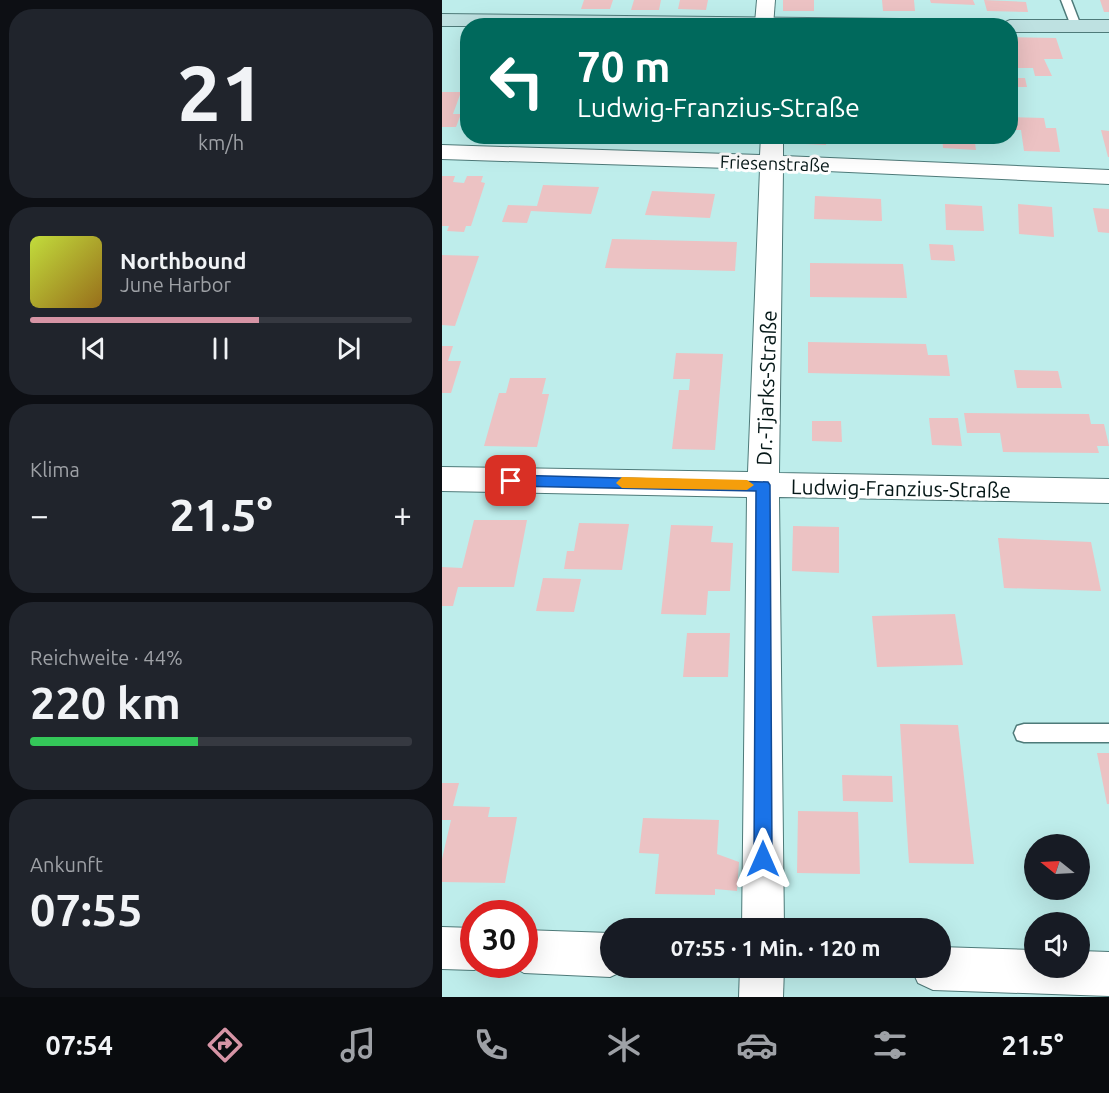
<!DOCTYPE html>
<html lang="de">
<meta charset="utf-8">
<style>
body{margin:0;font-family:Ubuntu,sans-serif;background:#20242c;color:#f1f3f6;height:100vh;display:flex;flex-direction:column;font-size:22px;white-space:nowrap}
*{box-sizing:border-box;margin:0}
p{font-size:20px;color:#9ea1a6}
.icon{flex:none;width:33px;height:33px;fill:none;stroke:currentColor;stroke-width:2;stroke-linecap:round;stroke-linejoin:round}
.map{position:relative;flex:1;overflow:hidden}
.panel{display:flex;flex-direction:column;gap:9px;padding:9px;background:#0d0f14;width:442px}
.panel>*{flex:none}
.guide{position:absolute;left:18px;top:18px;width:558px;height:126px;border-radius:24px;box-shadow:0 6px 24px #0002;background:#00695c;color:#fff;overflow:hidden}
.needle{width:39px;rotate:288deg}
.fabs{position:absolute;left:582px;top:834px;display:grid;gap:12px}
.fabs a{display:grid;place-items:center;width:66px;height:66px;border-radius:50%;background:#171b24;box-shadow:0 6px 24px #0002;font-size:30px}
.speed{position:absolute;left:18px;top:900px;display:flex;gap:12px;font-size:30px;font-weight:700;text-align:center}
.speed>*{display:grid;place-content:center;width:78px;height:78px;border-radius:50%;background:#171b24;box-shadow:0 6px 24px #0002;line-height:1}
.speed .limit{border:9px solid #d22;background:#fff;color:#111}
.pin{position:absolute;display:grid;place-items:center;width:51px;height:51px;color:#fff;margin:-26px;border-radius:12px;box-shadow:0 3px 9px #0006}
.me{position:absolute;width:66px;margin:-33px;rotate:0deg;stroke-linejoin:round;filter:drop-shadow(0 0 4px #0008)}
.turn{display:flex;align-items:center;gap:21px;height:126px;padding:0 18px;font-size:27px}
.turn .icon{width:78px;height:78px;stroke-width:2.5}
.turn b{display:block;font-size:42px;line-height:51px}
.big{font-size:45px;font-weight:600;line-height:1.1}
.panel .tile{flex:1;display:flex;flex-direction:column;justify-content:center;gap:9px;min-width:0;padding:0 21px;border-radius:24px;background:#20242c}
.panel .dial{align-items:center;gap:0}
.dial b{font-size:78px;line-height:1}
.song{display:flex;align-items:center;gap:18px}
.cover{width:72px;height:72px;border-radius:9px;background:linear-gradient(135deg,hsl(70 70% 55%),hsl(40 70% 35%))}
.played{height:6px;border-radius:3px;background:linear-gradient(90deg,#d694a5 60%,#363941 60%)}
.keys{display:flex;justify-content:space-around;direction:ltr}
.heat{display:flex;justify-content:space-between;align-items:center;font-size:33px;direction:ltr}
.charge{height:9px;border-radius:4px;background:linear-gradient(90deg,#34c759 44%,#363941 0)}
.trip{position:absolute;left:158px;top:918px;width:351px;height:60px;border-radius:30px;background:#171b24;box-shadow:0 6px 24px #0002;font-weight:600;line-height:60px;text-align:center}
.tabs{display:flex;height:96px;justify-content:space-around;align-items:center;background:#090b0e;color:#9ea1a6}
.tabs .icon{width:42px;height:42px}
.tabs .on{color:#d694a5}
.tabs b{font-size:27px;color:#f1f3f6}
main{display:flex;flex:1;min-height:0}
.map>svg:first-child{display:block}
.building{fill:#ecc2c3}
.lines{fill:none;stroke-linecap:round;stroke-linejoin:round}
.lane-casing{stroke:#4e7a79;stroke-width:3}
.street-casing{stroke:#4e7a79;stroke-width:2}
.secondary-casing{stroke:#4e7a79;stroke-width:2}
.lane{fill:#fff;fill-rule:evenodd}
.street{fill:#fff;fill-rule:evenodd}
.secondary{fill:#bee1e1;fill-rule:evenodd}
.route{fill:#1a73e8;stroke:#114b97;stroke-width:1.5}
.slow{fill:#f59e0b}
.labels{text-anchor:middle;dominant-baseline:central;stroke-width:6;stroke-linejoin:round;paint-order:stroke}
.far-street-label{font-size:18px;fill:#051717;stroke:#fff}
.street-label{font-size:21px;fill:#051717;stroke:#fff}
</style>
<main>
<section class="panel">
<div class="tile dial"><b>21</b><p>km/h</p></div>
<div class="tile">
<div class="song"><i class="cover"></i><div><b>Northbound</b><p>June Harbor</p></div></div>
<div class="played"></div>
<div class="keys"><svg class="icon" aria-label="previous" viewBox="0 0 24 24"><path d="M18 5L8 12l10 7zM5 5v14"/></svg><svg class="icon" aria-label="pause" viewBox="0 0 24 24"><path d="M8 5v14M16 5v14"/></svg><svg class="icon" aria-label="next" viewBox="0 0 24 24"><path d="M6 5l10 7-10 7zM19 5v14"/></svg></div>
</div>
<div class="tile"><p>Klima</p>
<div class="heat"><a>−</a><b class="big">21.5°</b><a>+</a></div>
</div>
<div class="tile"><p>Reichweite · 44%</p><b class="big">220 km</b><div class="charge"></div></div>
<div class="tile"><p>Ankunft</p><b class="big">07:55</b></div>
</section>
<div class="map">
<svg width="667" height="997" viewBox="0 0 667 997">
<rect width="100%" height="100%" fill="#beedeb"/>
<g class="building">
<polygon points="142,0 171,0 168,9 139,9"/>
<polygon points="192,0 219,0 217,10 189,10"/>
<polygon points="238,0 266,0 264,10 236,9"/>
<rect x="341" y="0" width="31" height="11"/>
<polygon points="440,0 472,0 473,11 441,11"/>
<polygon points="488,0 531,0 533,5 489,3"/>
<polygon points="542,0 584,2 586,12 545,11"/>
<polygon points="658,0 667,0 667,12 662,12"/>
<polygon points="568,37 614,38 621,59 602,59 610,76 593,76 591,68 568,68"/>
<polygon points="568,78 583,78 585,87 568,87"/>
<polygon points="0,92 19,92 11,114 19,114 14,127 0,127"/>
<polygon points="568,117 602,118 604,128 614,128 618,152 582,151 579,130 568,130"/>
<polygon points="659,130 667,131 667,157 666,157"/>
<polygon points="344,136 384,136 384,145 343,143"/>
<polygon points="500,136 532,136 534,150 501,148"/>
<polygon points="0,176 13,176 11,182 22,183 25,176 41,176 39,182 43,183 29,226 24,226 22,232 5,231 7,226 0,226"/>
<polygon points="101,185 157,187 149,214 89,211 85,223 60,222 66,205 95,206"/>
<polygon points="210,191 273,194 268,218 203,215"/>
<polygon points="373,196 439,199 440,221 372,219"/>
<polygon points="503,204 540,206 542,231 504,230"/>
<polygon points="576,204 610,207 612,237 577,234"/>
<polygon points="651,208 667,209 667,233 656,232"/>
<polygon points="170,239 295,242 293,271 163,268"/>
<polygon points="487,244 511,245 513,261 489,260"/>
<polygon points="0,255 37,256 13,326 0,325"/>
<polygon points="368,263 461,264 465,298 368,297"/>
<polygon points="366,342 484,344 486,355 505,355 508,376 366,373"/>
<polygon points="0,346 11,346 6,361 19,361 9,393 0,393"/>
<polygon points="234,353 281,354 273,450 230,449 237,390 247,390 248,379 231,379"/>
<polygon points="572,370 616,371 620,388 575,388"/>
<polygon points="68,378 104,378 100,394 107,394 95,447 42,446 57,393 64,393"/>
<polygon points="522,413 647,414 649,424 662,424 667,446 655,446 657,453 561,452 558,433 525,433"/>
<polygon points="487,418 516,418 520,446 490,445"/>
<polygon points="370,421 399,421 400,442 370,441"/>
<polygon points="32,520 85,520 72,587 16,587 11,606 0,606 0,567 20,568"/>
<polygon points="137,523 187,524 180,570 122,569 125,551 132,551"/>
<polygon points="229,525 271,526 269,542 291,543 288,591 266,591 264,615 219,614"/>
<polygon points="351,526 397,527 397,573 350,571"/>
<polygon points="556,538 649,542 659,591 562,588"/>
<polygon points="101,578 139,579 132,612 94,611"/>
<polygon points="513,614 521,665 435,667 430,616"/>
<polygon points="245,633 288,633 286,677 241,677"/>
<polygon points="458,724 516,725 532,864 467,863"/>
<polygon points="655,753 667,753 667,804 665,804"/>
<polygon points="400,775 450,776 451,802 401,801"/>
<polygon points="0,783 17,783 11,806 48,807 46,817 75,817 63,883 0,882 0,859 9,820 0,820"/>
<polygon points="356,811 416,812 418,874 355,873"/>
<polygon points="201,818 277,820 275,854 297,862 295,891 273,889 273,895 213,894 217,854 197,853"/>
</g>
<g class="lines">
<defs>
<g id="lane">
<polygon points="619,0 629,0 639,26 638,28 629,26"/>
<polygon points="582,724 667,724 667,742 582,742 575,740 572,733 575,726"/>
</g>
<g id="street">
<polygon points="315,0 333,0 331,26 315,26 313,23"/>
<polygon points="319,136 341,136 341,156 667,170 667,184 341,169 337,473 667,479 667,503 337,497 342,928 300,928 305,497 0,491 0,467 306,472 318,169 0,159 0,145 318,155"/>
<polygon points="0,927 32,928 32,964 46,964 32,970 0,969"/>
<polygon points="82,930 168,933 168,968 184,968 183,970 168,977 82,973 66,964 82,964"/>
<polygon points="498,947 592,950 592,968 638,968 638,951 667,952 667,996 491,990 476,983 469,968 498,968"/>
<polygon points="298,968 342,968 341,997 297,997"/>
</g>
<polygon id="secondary" points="0,14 550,20 559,24 568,20 667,20 667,32 568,32 568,26 0,26"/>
</defs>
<use href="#lane" class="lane-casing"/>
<use href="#street" class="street-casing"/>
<use href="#secondary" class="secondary-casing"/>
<use href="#lane" class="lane"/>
<use href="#street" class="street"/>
<use href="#secondary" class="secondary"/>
</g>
<polygon class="route" points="69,475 326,482 328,485 330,859 327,865 321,867 315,865 312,859 314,491 69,486 62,481"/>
<polygon class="slow" points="180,477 305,480 312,485 305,490 180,488 174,483"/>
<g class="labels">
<g class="far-street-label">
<text transform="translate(333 163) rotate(2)">Friesenstraße</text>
</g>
<g class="street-label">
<text transform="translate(324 388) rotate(-88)">Dr.-Tjarks-Straße</text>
<text transform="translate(459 488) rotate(1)">Ludwig-Franzius-Straße</text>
</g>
</g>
</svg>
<div class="fabs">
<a><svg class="needle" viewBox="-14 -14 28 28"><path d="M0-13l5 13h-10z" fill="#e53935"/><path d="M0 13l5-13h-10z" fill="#9ea1a6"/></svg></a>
<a><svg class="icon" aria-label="sound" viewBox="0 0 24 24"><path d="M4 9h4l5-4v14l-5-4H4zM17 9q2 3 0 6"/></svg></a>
</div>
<div class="speed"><div class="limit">30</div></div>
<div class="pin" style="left:69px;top:481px;background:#d93025"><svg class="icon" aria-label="arrive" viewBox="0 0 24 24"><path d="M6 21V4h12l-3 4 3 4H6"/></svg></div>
<svg class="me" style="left:321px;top:859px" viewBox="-20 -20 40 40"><path d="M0-17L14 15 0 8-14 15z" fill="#1a73e8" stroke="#fff" stroke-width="4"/></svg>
<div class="trip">07:55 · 1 Min. · 120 m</div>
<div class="guide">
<div class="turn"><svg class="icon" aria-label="left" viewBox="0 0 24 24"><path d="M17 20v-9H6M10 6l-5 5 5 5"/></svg><div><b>70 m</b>Ludwig-Franzius-Straße</div></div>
</div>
</div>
</main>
<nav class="tabs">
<b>07:54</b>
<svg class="icon on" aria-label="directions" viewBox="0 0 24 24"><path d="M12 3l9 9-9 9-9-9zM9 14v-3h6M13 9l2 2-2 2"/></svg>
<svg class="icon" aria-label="music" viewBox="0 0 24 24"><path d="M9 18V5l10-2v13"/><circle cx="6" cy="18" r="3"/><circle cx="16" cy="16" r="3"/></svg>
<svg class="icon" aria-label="phone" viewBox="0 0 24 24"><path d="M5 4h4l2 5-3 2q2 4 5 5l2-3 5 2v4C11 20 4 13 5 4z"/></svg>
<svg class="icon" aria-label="climate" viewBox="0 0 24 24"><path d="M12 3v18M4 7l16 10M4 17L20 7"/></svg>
<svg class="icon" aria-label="car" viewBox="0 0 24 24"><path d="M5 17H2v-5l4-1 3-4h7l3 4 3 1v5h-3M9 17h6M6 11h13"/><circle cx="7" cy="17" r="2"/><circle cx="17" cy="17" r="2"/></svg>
<svg class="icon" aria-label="filters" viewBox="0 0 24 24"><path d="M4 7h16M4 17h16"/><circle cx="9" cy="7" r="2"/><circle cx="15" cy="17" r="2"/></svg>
<b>21.5°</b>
</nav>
